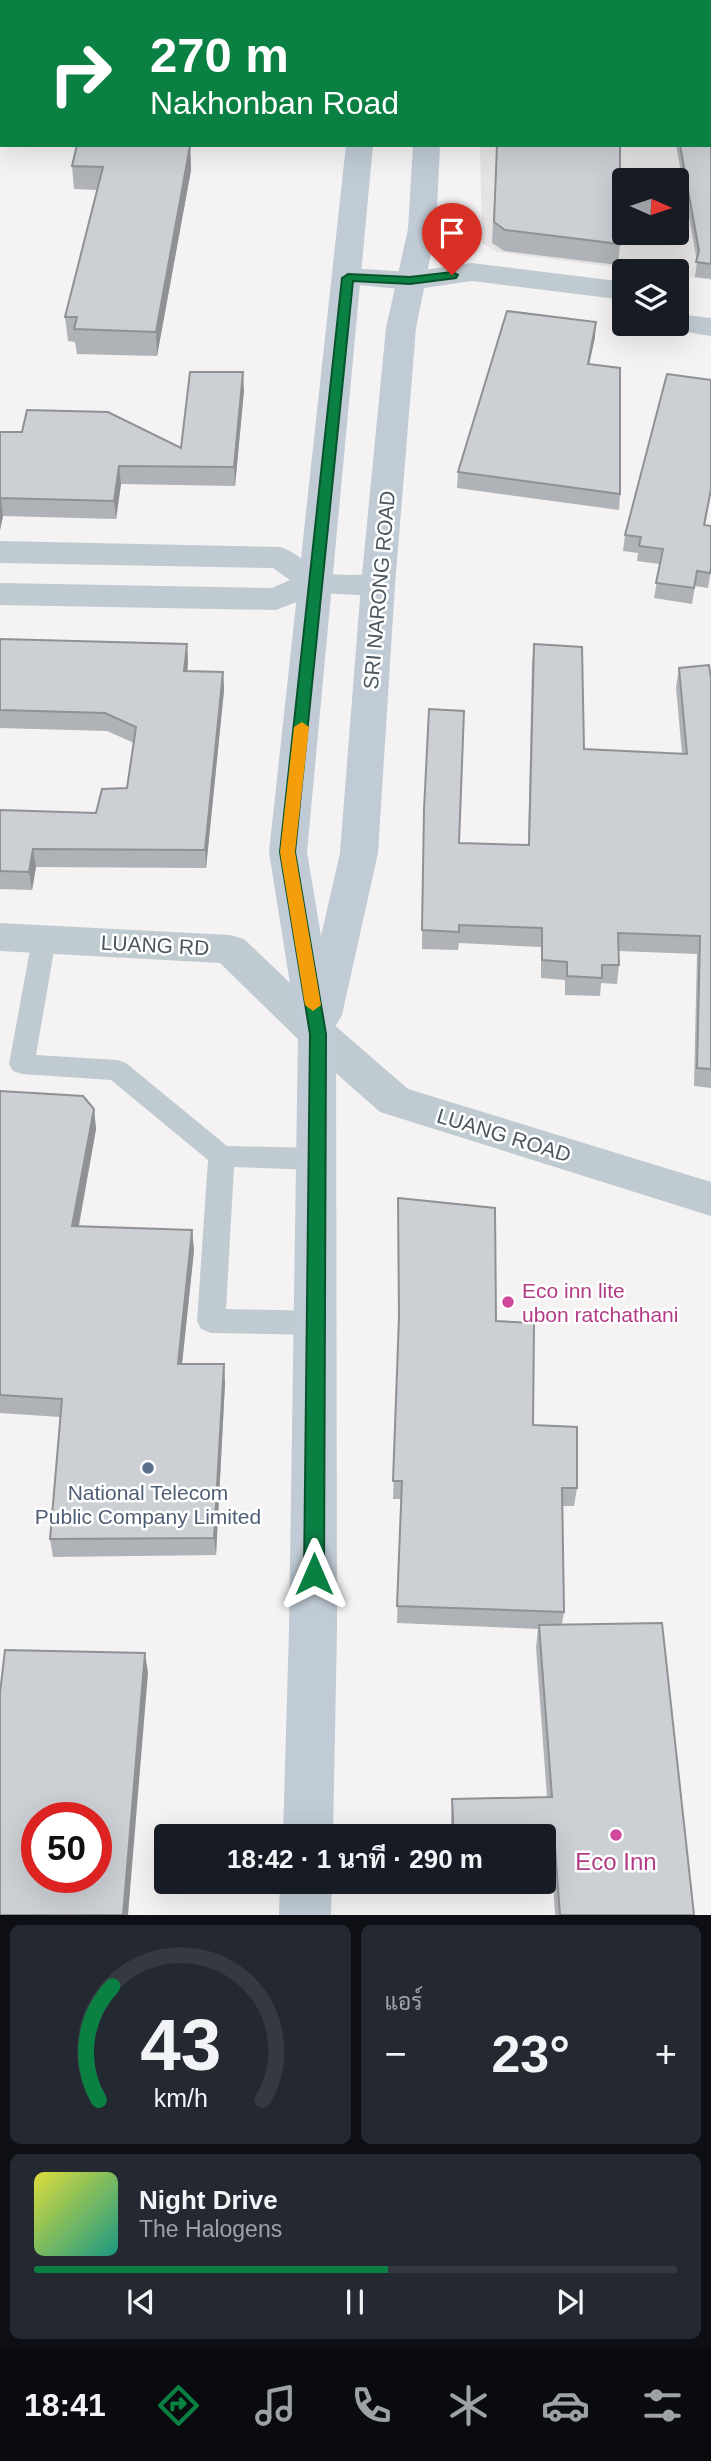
<!DOCTYPE html>
<html lang="th">
<meta charset="utf-8">
<style>
body{margin:0;font-family:Helvetica,Sarabun,sans-serif;background:#242831;color:#f1f3f6;height:100vh;display:flex;flex-direction:column;font-size:26px;white-space:nowrap}
*{box-sizing:border-box;margin:0}
p{font-size:23px;color:#9ea1a6}
.icon{flex:none;width:38px;height:38px;fill:none;stroke:currentColor;stroke-width:2;stroke-linecap:round;stroke-linejoin:round}
.map{position:relative;height:1915px;overflow:hidden}
.sheet{display:flex;flex-direction:column;gap:10px;padding:10px;background:#0d0f14;flex:1}
.sheet>*{flex:none}
.banner{position:absolute;left:0px;top:0px;width:712px;height:147px;box-shadow:0 7px 28px #0002;background:#0b8043;color:#fff;overflow:hidden}
.needle{width:46px;rotate:93deg}
.tools{position:absolute;left:612px;top:168px;display:grid;gap:14px}
.tools a{display:grid;place-items:center;width:77px;height:77px;border-radius:7px;background:#171b24;box-shadow:0 7px 28px #0002;font-size:35px}
.speed{position:absolute;left:21px;top:1802px;display:flex;gap:14px;font-size:35px;font-weight:700;text-align:center}
.speed>*{display:grid;place-content:center;width:91px;height:91px;border-radius:50%;background:#171b24;box-shadow:0 7px 28px #0002;line-height:1}
.speed .limit{border:10px solid #d22;background:#fff;color:#111}
.pin{position:absolute;display:grid;place-items:center;width:60px;height:60px;color:#fff;margin:-72px -30px;border-radius:50% 50% 50% 0;rotate:-45deg;box-shadow:0 0 7px #0007}
.pin .icon{rotate:45deg}
.me{position:absolute;width:77px;margin:-38px;rotate:0deg;stroke-linejoin:round;filter:drop-shadow(0 0 5px #0008)}
.turn{display:flex;align-items:center;gap:24px;height:147px;padding:0 35px;font-size:32px}
.turn .icon{width:91px;height:91px;stroke-width:2.5}
.turn b{display:block;font-size:49px;line-height:60px}
.big{font-size:52px;font-weight:700;line-height:1.1}
.sheet .widget{flex:1;display:flex;flex-direction:column;justify-content:center;gap:10px;min-width:0;padding:0 24px;border-radius:10px;background:#242831}
.sheet .dial{align-items:center;gap:0}
.dial svg{height:182px;overflow:visible;fill:none;stroke:#363941;stroke-width:7;stroke-linecap:round;text-anchor:middle}
.dial text{fill:#f1f3f6;stroke:none}
.song{display:flex;align-items:center;gap:21px}
.cover{width:84px;height:84px;border-radius:10px;background:linear-gradient(135deg,hsl(60 70% 55%),hsl(170 70% 35%))}
.played{height:7px;border-radius:4px;background:linear-gradient(90deg,#0b8043 55%,#363941 55%)}
.keys{display:flex;justify-content:space-around;direction:ltr}
.heat{display:flex;justify-content:space-between;align-items:center;font-size:38px;direction:ltr}
.sheet .tiles{flex:1;display:grid;gap:10px;grid-template-columns:1fr 1fr}
.widget:last-child{grid-column:span 2}
.trip{position:absolute;left:154px;top:1824px;width:402px;height:70px;border-radius:7px;background:#171b24;box-shadow:0 7px 28px #0002;font-weight:700;line-height:70px;text-align:center}
.dock{display:flex;height:112px;justify-content:space-around;align-items:center;background:#090b0e;color:#9ea1a6}
.dock .icon{width:49px;height:49px}
.dock .active{color:#0b8043}
.dock b{font-size:32px;color:#f1f3f6}
.map>svg:first-child{display:block}
.education{fill:#e5e3e4;fill-rule:evenodd}
.green{fill:#c2f1d4}
.lines{fill:none;stroke-linecap:round;stroke-linejoin:round}
.stream{fill:#8fdaee;fill-rule:evenodd}
.service{fill:#c0cad1;fill-rule:evenodd}
.minor{fill:#c0cad1;fill-rule:evenodd}
.tertiary{fill:#c0cad1;fill-rule:evenodd}
.secondary{fill:#c0cbd6;fill-rule:evenodd}
.wall{fill:#afb2b6}
.shaded-wall{fill:#8f9194}
.building{fill:#cccfd4;stroke:#8f9194;stroke-width:2;fill-rule:evenodd}
.route{fill:#0b8043;stroke:#07532c;stroke-width:2}
.slow{fill:#f59e0b}
.hotel-dot{fill:#d1479c;stroke:#fff;stroke-width:2.5}
.service-dot{fill:#5c6f8a;stroke:#fff;stroke-width:2.5}
.labels{text-anchor:middle;dominant-baseline:central;stroke-width:5;stroke-linejoin:round;paint-order:stroke}
.street-label{font-size:21px;fill:#4a5660;stroke:#fff}
.hotel-label{font-size:21px;fill:#b23c85;stroke:#fff;text-anchor:start}
.service-label{font-size:21px;fill:#4e5e75;stroke:#fff}
.near-hotel-label{font-size:24px;fill:#b23c85;stroke:#fff}
</style>
<div class="map">
<svg width="711" height="1915" viewBox="0 0 711 1915">
<rect width="100%" height="100%" fill="#f4f2f2"/>
<path class="education" d="M711,108V280L677,276V271H643L497,252L482,243L480,145H710ZM625,180H677V233H625Z"/>
<polygon class="green" points="406,0 711,0 711,54 710,2"/>
<g class="lines">
<g class="stream">
<rect x="463" y="0" width="10" height="2"/>
<rect x="710" y="37" width="1" height="6"/>
</g>
<polygon class="service" points="44,930 53,933 56,939 36,1055 117,1060 126,1063 227,1146 319,1148 328,1151 332,1159 328,1167 319,1170 234,1167 226,1309 317,1311 327,1315 331,1323 327,1331 317,1335 211,1333 201,1329 197,1321 208,1160 111,1080 22,1074 13,1071 9,1064 32,939 35,933"/>
<g class="minor">
<rect x="710" y="72" width="1" height="16"/>
<rect x="0" y="76" width="2" height="16"/>
<path d="M0,541L280,547C297,552 308,566 323,572C342,578 369,572 390,577L395,585L390,593L378,596L320,593L276,610L0,605V583L272,588L290,580L273,568L0,563Z"/>
</g>
<g class="tertiary">
<polygon points="472,263 625,282 625,300 472,281 410,290 338,283 334,277 338,271 348,268 410,272"/>
<polygon points="677,314 711,318 711,336 667,329 663,324 677,324"/>
<polygon points="0,923 230,935 244,939 332,1023 408,1089 711,1182 711,1216 380,1112 304,1045 220,963 0,951"/>
</g>
<g class="secondary">
<rect x="381" y="0" width="24" height="2"/>
<polygon points="346,145 373,145 307,852 321,936 340,853 361,585 386,328 408,229 413,145 440,145 436,229 416,328 395,585 378,853 342,1015 336,1025 337,1629 333,1836 283,1836 289,1629 298,1034 269,852"/>
<polygon points="280,1881 332,1881 331,1915 279,1915"/>
</g>
</g>
<g class="wall">
<polygon points="711,103 711,279 695,277 697,261 676,145 710,145"/>
<polygon points="497,145 620,244 618,265 504,251 492,243"/>
<polygon points="190,146 191,170 157,356 77,354 75,342 68,341 65,317 97,190 74,189 72,166"/>
<polygon points="595,337 589,364 620,494 619,510 457,488 458,472"/>
<polygon points="711,380 711,493 705,526 711,569 708,588 695,586 692,604 654,598 660,564 637,561 638,553 623,551 625,535"/>
<polygon points="244,390 235,486 121,484 116,519 3,516 0,530 0,432 181,448"/>
<polygon points="0,639 187,644 188,662 187,671 223,672 224,690 206,868 36,867 32,890 0,889 0,810 96,813 127,788 134,743 107,731 0,728"/>
<polygon points="534,644 584,749 682,754 676,687 679,668 711,679 711,1088 694,1086 697,954 619,951 619,965 617,984 601,983 600,996 565,995 565,980 541,978 541,947 459,943 458,950 422,949 424,810 459,843 528,845 532,663"/>
<polygon points="0,1091 94,1109 96,1129 79,1226 192,1230 194,1250 182,1364 225,1383 216,1555 53,1557 50,1539 60,1417 0,1413"/>
<polygon points="398,1198 496,1321 533,1425 577,1488 574,1506 563,1506 564,1612 562,1624 694,1915 555,1915 552,1867 544,1867 544,1836 451,1836 451,1819 452,1799 547,1797 536,1647 538,1629 397,1623 401,1499 393,1499 399,1332"/>
</g>
<g class="shaded-wall">
<polygon points="190,146 191,170 157,356 156,332"/>
<polygon points="596,322 595,337 586,379 588,364"/>
<polygon points="243,372 244,390 235,486 234,467"/>
<polygon points="119,466 121,484 116,519 114,501"/>
<polygon points="1,498 3,516 0,530 0,500"/>
<polygon points="187,644 188,662 186,689 184,671"/>
<polygon points="223,672 224,690 206,868 205,850"/>
<polygon points="33,849 36,867 32,890 29,872"/>
<polygon points="94,1109 96,1129 75,1245 72,1226"/>
<polygon points="192,1230 194,1250 180,1383 178,1364"/>
<polygon points="224,1364 225,1383 216,1555 214,1538"/>
<polygon points="145,1653 148,1673 128,1915 123,1915"/>
</g>
<g class="building">
<polygon points="710,103 711,103 711,264 696,262 699,251 680,145 710,145"/>
<polygon points="77,145 190,146 156,332 74,329 77,317 65,317 103,167 72,166"/>
<polygon points="497,145 620,145 620,244 505,230 494,222"/>
<polygon points="507,311 596,322 588,364 620,368 620,494 458,472"/>
<polygon points="190,372 243,372 234,467 119,466 114,501 1,498 0,500 0,432 22,432 27,410 108,412 181,448"/>
<polygon points="667,374 711,380 711,489 704,525 711,526 711,567 710,573 697,571 694,588 656,583 663,549 639,546 641,537 625,535"/>
<polygon points="0,639 187,644 184,671 223,672 205,850 33,849 29,872 0,871 0,810 96,813 102,789 127,788 136,727 105,713 0,710"/>
<polygon points="534,644 582,647 584,749 687,754 679,668 709,665 711,679 711,1069 697,1068 700,936 618,933 619,965 602,965 602,978 567,976 567,962 542,960 542,928 459,925 459,932 422,930 424,810 429,709 464,711 459,843 529,845"/>
<polygon points="0,1091 83,1096 94,1109 72,1226 192,1230 178,1364 224,1364 214,1538 50,1539 62,1399 0,1395"/>
<polygon points="398,1198 495,1208 496,1321 534,1323 533,1425 577,1427 577,1488 562,1488 564,1612 397,1606 402,1481 393,1481 399,1317"/>
<polygon points="662,1623 694,1915 560,1915 555,1847 544,1847 544,1836 454,1836 452,1799 552,1797 539,1625"/>
<path d="M5,1650L145,1653L123,1915H0V1693ZM37,1818H96V1878H37Z"/>
</g>
<polygon class="route" points="452,272 458,275 456,278 410,284 353,281 295,852 326,1034 324,1574 321,1581 314,1583 307,1581 304,1574 310,1034 280,852 342,278 348,274 410,277"/>
<polygon class="slow" points="302,722 309,727 295,852 321,1005 313,1011 305,1005 280,852 294,727"/>
<g class="hotel-dot">
<circle cx="508" cy="1302" r="7"/>
<circle cx="616" cy="1835" r="7"/>
</g>
<circle class="service-dot" cx="148" cy="1468" r="7"/>
<g class="labels">
<g class="street-label">
<text transform="translate(379 590) rotate(-85)">SRI NARONG ROAD</text>
<text transform="translate(155 945) rotate(3)">LUANG RD</text>
<text transform="translate(504 1135) rotate(17)">LUANG ROAD</text>
</g>
<g class="hotel-label">
<text x="522" y="1290">Eco inn lite<tspan x="522" dy="24">ubon ratchathani</tspan></text>
</g>
<g class="service-label">
<text x="148" y="1492">National Telecom<tspan x="148" dy="24">Public Company Limited</tspan></text>
</g>
<g class="near-hotel-label">
<text x="616" y="1861">Eco Inn</text>
</g>
</g>
</svg>
<div class="tools">
<a><svg class="needle" viewBox="-14 -14 28 28"><path d="M0-13l5 13h-10z" fill="#e53935"/><path d="M0 13l5-13h-10z" fill="#9ea1a6"/></svg></a>
<a><svg class="icon" aria-label="layers" viewBox="0 0 24 24"><path d="M12 4l9 5-9 5-9-5zM3 14l9 5 9-5"/></svg></a>
</div>
<div class="speed"><div class="limit">50</div></div>
<div class="pin" style="left:452px;top:275px;background:#d93025"><svg class="icon" aria-label="arrive" viewBox="0 0 24 24"><path d="M6 21V4h12l-3 4 3 4H6"/></svg></div>
<svg class="me" style="left:314px;top:1574px" viewBox="-20 -20 40 40"><path d="M0-17L14 15 0 8-14 15z" fill="#0b8043" stroke="#fff" stroke-width="4"/></svg>
<div class="trip">18:42 · 1 นาที · 290 m</div>
<div class="banner">
<div class="turn"><svg class="icon" aria-label="right" viewBox="0 0 24 24"><path d="M7 20v-9h11M14 6l5 5-5 5"/></svg><div><b>270 m</b>Nakhonban Road</div></div>
</div>
</div>
<section class="sheet">
<div class="tiles">
<div class="widget dial"><svg viewBox="0 0 100 80">
<path d="M14 69A42 42 0 1 1 86 69"/>
<path d="M14 69A42 42 0 0 1 20 19" stroke="#0b8043"/>
<text x="50" y="56" font-size="32" font-weight="700">43</text>
<text x="50" y="72" font-size="11">km/h</text>
</svg></div>
<div class="widget"><p>แอร์</p>
<div class="heat"><a>−</a><b class="big">23°</b><a>+</a></div>
</div>
<div class="widget">
<div class="song"><i class="cover"></i><div><b>Night Drive</b><p>The Halogens</p></div></div>
<div class="played"></div>
<div class="keys"><svg class="icon" aria-label="previous" viewBox="0 0 24 24"><path d="M18 5L8 12l10 7zM5 5v14"/></svg><svg class="icon" aria-label="pause" viewBox="0 0 24 24"><path d="M8 5v14M16 5v14"/></svg><svg class="icon" aria-label="next" viewBox="0 0 24 24"><path d="M6 5l10 7-10 7zM19 5v14"/></svg></div>
</div>
</div>
</section>
<nav class="dock">
<b>18:41</b>
<svg class="icon active" aria-label="directions" viewBox="0 0 24 24"><path d="M12 3l9 9-9 9-9-9zM9 14v-3h6M13 9l2 2-2 2"/></svg>
<svg class="icon" aria-label="music" viewBox="0 0 24 24"><path d="M9 18V5l10-2v13"/><circle cx="6" cy="18" r="3"/><circle cx="16" cy="16" r="3"/></svg>
<svg class="icon" aria-label="phone" viewBox="0 0 24 24"><path d="M5 4h4l2 5-3 2q2 4 5 5l2-3 5 2v4C11 20 4 13 5 4z"/></svg>
<svg class="icon" aria-label="climate" viewBox="0 0 24 24"><path d="M12 3v18M4 7l16 10M4 17L20 7"/></svg>
<svg class="icon" aria-label="car" viewBox="0 0 24 24"><path d="M5 17H2v-5l4-1 3-4h7l3 4 3 1v5h-3M9 17h6M6 11h13"/><circle cx="7" cy="17" r="2"/><circle cx="17" cy="17" r="2"/></svg>
<svg class="icon" aria-label="filters" viewBox="0 0 24 24"><path d="M4 7h16M4 17h16"/><circle cx="9" cy="7" r="2"/><circle cx="15" cy="17" r="2"/></svg>
</nav>
